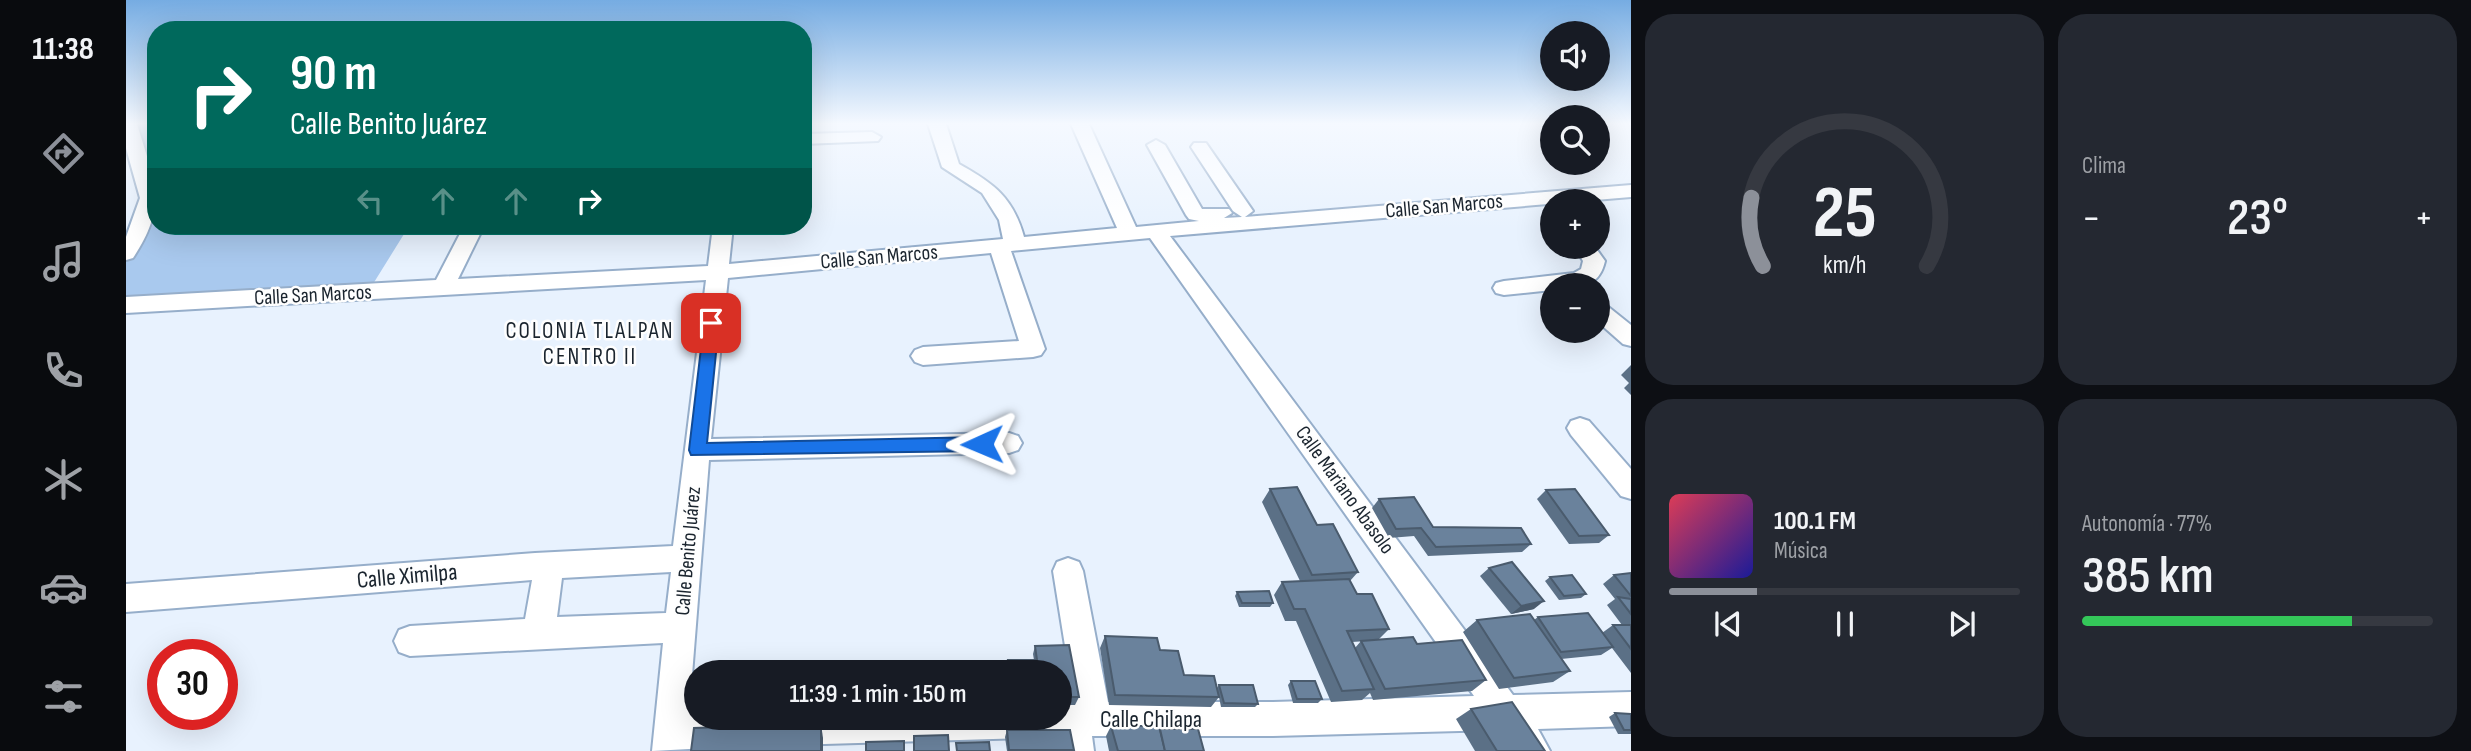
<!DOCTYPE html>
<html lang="es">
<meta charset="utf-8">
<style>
body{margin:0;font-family:"Sofia Sans Condensed",sans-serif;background:#242831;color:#f1f3f6;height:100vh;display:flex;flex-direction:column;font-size:26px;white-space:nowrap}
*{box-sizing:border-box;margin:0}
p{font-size:23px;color:#9ea1a6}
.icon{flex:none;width:38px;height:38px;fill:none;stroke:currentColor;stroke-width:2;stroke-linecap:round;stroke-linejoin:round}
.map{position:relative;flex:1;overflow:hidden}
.side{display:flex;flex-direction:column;gap:14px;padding:14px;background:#0d0f14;width:840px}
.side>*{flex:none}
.guide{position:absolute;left:21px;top:21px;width:665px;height:214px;border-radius:28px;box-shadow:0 7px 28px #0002;background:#00695c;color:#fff;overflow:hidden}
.controls{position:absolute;left:1414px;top:21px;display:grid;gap:14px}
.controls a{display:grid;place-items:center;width:70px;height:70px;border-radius:50%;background:#171b24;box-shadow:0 7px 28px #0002;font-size:35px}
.speed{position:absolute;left:21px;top:639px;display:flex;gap:14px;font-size:35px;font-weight:700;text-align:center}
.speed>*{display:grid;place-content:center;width:91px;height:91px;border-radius:50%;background:#171b24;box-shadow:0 7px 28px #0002;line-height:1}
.speed .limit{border:10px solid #d22;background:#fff;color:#111}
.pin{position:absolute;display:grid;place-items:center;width:60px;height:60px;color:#fff;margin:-30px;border-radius:14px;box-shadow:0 4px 10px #0006}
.me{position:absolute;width:77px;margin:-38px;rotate:269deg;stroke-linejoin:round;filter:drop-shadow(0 0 5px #0008)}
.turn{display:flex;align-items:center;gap:24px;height:147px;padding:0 28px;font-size:32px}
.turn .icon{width:91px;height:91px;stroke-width:2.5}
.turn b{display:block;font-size:49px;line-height:60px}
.lanes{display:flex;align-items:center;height:66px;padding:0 28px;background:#0003;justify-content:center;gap:35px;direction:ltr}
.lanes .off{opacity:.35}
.big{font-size:52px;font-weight:600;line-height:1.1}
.side .card{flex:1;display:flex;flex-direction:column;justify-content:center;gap:10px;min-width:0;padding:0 24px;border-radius:28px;background:#242831}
.side .dial{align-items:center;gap:0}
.dial svg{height:182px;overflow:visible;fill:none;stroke:#363941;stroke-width:7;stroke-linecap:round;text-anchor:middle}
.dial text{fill:#f1f3f6;stroke:none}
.song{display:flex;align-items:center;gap:21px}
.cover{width:84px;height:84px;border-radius:10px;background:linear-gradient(135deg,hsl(350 70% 55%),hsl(240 70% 35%))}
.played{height:7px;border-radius:4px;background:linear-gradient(90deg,#8c9099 25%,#363941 25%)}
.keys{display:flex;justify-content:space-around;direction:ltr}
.heat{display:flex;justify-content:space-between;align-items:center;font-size:38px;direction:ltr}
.charge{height:10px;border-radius:5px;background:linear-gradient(90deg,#34c759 77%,#363941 0)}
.side .tiles{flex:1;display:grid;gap:14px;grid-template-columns:repeat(2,1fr)}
.trip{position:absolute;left:558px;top:660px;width:388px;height:70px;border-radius:35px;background:#171b24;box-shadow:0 7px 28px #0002;font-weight:600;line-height:70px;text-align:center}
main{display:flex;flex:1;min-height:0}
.dock{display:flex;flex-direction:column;width:126px;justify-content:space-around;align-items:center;background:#090b0e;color:#9ea1a6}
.dock .icon{width:49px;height:49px}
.dock .current{color:#8c9099}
.dock b{font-size:32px;color:#f1f3f6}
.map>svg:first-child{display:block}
.green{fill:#a9c9ee}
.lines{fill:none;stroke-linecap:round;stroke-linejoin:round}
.minor-casing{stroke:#96aeca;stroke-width:4}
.minor{fill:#fff;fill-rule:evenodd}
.wall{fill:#5b7086;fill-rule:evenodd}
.shaded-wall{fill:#4a5b6d}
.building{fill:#6a829c;stroke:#4a5b6d;stroke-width:2}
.route{fill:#1a73e8;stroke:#114b97;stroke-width:2}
.labels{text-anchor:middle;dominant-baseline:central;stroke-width:5;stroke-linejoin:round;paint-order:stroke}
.street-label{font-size:21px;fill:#1a242e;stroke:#fefefe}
.neighbourhood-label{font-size:23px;letter-spacing:2px;fill:#1a242e;stroke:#fefefe}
.near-street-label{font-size:24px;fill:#1a242e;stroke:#fefefe}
</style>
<main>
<nav class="dock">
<b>11:38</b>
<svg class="icon current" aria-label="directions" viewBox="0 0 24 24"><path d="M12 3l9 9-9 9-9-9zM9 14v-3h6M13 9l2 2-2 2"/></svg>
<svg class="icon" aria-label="music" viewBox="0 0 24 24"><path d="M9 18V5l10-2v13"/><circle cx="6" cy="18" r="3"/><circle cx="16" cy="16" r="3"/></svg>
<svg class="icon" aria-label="phone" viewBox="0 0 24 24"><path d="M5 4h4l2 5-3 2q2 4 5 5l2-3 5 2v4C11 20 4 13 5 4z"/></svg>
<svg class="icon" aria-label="climate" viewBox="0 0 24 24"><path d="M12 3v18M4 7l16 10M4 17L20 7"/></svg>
<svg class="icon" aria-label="car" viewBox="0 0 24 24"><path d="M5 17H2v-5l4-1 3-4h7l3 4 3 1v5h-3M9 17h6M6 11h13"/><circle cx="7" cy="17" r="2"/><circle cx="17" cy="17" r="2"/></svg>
<svg class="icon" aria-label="filters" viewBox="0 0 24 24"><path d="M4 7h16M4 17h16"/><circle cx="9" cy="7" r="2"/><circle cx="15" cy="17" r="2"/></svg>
</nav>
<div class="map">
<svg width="1505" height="751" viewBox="0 0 1505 751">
<rect width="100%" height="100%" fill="#e8f2fe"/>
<polygon class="green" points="4,124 30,124 30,226 283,226 247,284 0,305 0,254 26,196"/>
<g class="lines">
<defs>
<g id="minor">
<path d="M0,124H11C28,181 43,204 7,258L0,260V237L14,198L0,148Z"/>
<path d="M802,124H820L833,164C867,183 887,197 898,237L991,228L945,124H963L1010,227L1073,221L1063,219L1060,215L1021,145L1030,140L1039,145L1076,209H1103L1106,213L1098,218L1116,217L1107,211L1065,147L1068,143H1080L1127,211L1119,217L1505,185V197L1044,236L1387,695L1505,692V726L1412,729L1424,751H1386L1371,730L1147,736H966L968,751H934L932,737L665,745L653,740L648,728L652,718H934V702H948L927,571L931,562L942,558L953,562L957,571L982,702H1147L1348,696L1024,238L885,251L919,349L915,355L907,357L797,365L789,362L785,356L789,350L797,347L893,341L865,253L602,278L585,439L883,433L892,436L896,443L892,450L883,453L583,460L563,713H570V718H612L617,730L612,742L600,747L526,751L537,643L284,656L273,652L268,641L273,630L284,626L399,619L406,580L0,612V584L409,553L547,546L580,280L0,313V297L310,280L338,226H358L332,279L582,266L587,226H607L603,264L877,239L873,220L856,193L816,167ZM545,572L540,613L431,617L436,578Z"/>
<polygon points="746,132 755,137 752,141 677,144 677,134"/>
<path d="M1449,247H1469L1479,261C1472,291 1452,285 1426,285V290L1378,295L1370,293L1367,288L1370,283L1378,281L1448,273L1455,269L1457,261Z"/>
<polygon points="1472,302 1480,305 1505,325 1505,346 1497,344 1472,322"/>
<polygon points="1454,418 1463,421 1505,469 1505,499 1495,496 1445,435 1441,428 1445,421"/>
</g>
</defs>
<use href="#minor" class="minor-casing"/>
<use href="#minor" class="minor"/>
</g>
<g class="wall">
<polygon points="1505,365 1505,395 1498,388 1503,383 1495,375"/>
<path d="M1144,489L1191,525L1232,572L1224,581L1231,594L1263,629L1252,640L1291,644L1360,680L1346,691L1247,700L1244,693L1236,700L1205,702L1170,621H1159L1148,595L1156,582L1174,581L1136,502ZM1235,641L1229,648L1226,642L1241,641Z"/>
<polygon points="1420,490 1483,535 1473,543 1443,544 1411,499"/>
<polygon points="1253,499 1307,527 1405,544 1396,552 1302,556 1288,536 1263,538 1246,508"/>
<polygon points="1363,568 1408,609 1385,614 1354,576"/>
<polygon points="1505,573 1505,673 1486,648 1475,655 1435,659 1444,671 1427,682 1373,689 1337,632 1351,620 1408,620 1412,617 1476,633 1487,625 1496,625 1481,605 1489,599 1477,584 1488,575"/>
<polygon points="1424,577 1460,594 1455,598 1433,600 1419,581"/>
<polygon points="1111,592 1147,603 1144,607 1113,607 1109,596"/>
<polygon points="979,636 1034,650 1058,675 1091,688 1093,685 1132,704 1129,707 1095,707 1093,697 1085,707 983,705 974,648"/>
<polygon points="943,645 953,697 949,705 934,705 934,672 881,672 880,668 882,660 908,660 907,654 909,646"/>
<polygon points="1165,681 1196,699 1192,703 1167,703 1162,685"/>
<polygon points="1345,709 1419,751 1349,751 1330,719"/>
<polygon points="1489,713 1505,714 1505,734 1492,734 1483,717"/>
<polygon points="985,726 1034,729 1078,751 983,751 980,736"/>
<polygon points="881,730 948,750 947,751 881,751 879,737"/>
</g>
<g class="shaded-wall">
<polygon points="1418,601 1408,609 1385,614 1395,606"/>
<polygon points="695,724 697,738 697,751 695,751"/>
</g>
<g class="building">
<polygon points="1171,487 1191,525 1207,524 1232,572 1186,575 1144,489"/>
<polygon points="1449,489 1483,535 1453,536 1420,490"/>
<polygon points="1288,497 1307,527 1395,528 1405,544 1310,547 1295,528 1270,529 1253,499"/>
<polygon points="1386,562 1418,601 1395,606 1363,568"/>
<polygon points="1505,573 1505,596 1488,575"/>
<polygon points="1446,575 1460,594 1438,596 1424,577"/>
<polygon points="1223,579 1231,594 1246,594 1263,629 1221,631 1248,689 1216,691 1179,609 1168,609 1156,582"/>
<polygon points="1143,591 1147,603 1116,603 1111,592"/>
<polygon points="1492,597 1505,599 1505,614"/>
<polygon points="1462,613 1487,647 1435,652 1412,617"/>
<polygon points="1404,614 1444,671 1388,678 1351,620"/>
<polygon points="1487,625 1505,625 1505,649"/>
<polygon points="979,636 1031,638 1034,650 1052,651 1058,675 1088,676 1093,697 989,695"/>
<polygon points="1287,637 1291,644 1336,640 1360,680 1259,689 1235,641"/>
<polygon points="943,645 953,697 934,697 934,672 884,672 882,660 911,660 909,646"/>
<polygon points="1165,681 1189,681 1196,699 1171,699"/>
<polygon points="1093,685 1127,685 1132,704 1098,703"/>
<polygon points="1386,702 1419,751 1371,751 1345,709"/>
<polygon points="1489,713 1505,714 1505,730 1498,730"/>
<polygon points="695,724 695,751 565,751 568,728"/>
<polygon points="985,726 1033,726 1039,751 992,751"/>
<polygon points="1034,729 1072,729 1078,751 1039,751"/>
<polygon points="881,730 944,730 948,750 883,750"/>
<polygon points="822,735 823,751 788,751 788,736"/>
<polygon points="778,741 778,751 740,751 740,742"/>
<polygon points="863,742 864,751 831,751 830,743"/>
</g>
<linearGradient id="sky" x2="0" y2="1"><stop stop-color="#76ace2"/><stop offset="0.54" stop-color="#f5f9ff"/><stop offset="1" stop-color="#f5f9ff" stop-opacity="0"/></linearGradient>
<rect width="1505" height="229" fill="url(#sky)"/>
<polygon class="route" points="585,318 593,323 581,443 856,437 864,444 856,451 565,455 563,450 578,323"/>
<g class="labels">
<g class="street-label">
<text transform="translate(1318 206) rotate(-5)">Calle San Marcos</text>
<text transform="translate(753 257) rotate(-5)">Calle San Marcos</text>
<text transform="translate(187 295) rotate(-3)">Calle San Marcos</text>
<text transform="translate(1219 490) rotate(54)">Calle Mariano Abasolo</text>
<text transform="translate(562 551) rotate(-85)">Calle Benito Juárez</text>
</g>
<g class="neighbourhood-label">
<text x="464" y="331">COLONIA TLALPAN<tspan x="464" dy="26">CENTRO II</tspan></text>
</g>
<g class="near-street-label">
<text transform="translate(281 576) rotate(-5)">Calle Ximilpa</text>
<text x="1025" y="719">Calle Chilapa</text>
</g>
</g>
</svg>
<div class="controls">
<a><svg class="icon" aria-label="sound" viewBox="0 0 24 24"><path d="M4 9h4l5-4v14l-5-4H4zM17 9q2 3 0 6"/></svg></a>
<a><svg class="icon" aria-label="search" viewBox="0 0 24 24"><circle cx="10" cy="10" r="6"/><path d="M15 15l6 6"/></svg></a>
<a>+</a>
<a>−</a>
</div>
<div class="speed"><div class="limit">30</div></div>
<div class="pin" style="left:585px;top:323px;background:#d93025"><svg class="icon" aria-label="arrive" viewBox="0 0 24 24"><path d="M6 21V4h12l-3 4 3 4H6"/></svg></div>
<svg class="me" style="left:856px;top:444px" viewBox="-20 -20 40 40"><path d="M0-17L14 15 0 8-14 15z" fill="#1a73e8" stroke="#fff" stroke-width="4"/></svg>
<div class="trip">11:39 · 1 min · 150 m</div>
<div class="guide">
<div class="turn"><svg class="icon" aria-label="right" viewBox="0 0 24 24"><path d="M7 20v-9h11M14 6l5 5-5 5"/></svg><div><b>90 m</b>Calle Benito Juárez</div></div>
<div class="lanes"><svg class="icon off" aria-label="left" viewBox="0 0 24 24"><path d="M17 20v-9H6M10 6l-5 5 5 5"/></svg><svg class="icon off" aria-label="ahead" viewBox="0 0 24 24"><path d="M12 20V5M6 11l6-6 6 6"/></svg><svg class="icon off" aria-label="ahead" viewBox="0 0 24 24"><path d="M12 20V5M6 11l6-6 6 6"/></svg><svg class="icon" aria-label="right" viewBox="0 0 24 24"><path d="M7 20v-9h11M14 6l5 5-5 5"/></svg></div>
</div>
</div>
<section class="side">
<div class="tiles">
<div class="card dial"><svg viewBox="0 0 100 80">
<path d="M14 69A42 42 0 1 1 86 69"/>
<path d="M14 69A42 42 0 0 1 9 39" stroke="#8c9099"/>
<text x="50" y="56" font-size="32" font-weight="700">25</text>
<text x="50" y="72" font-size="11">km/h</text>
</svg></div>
<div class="card"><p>Clima</p>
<div class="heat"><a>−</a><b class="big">23°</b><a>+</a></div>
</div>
<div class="card">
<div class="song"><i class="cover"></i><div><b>100.1 FM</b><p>Música</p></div></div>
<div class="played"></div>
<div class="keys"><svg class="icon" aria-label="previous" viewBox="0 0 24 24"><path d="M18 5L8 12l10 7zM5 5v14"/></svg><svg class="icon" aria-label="pause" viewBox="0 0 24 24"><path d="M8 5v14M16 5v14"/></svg><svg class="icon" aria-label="next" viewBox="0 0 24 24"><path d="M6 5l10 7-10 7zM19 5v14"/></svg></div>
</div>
<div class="card"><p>Autonomía · 77%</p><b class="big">385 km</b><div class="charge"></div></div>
</div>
</section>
</main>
